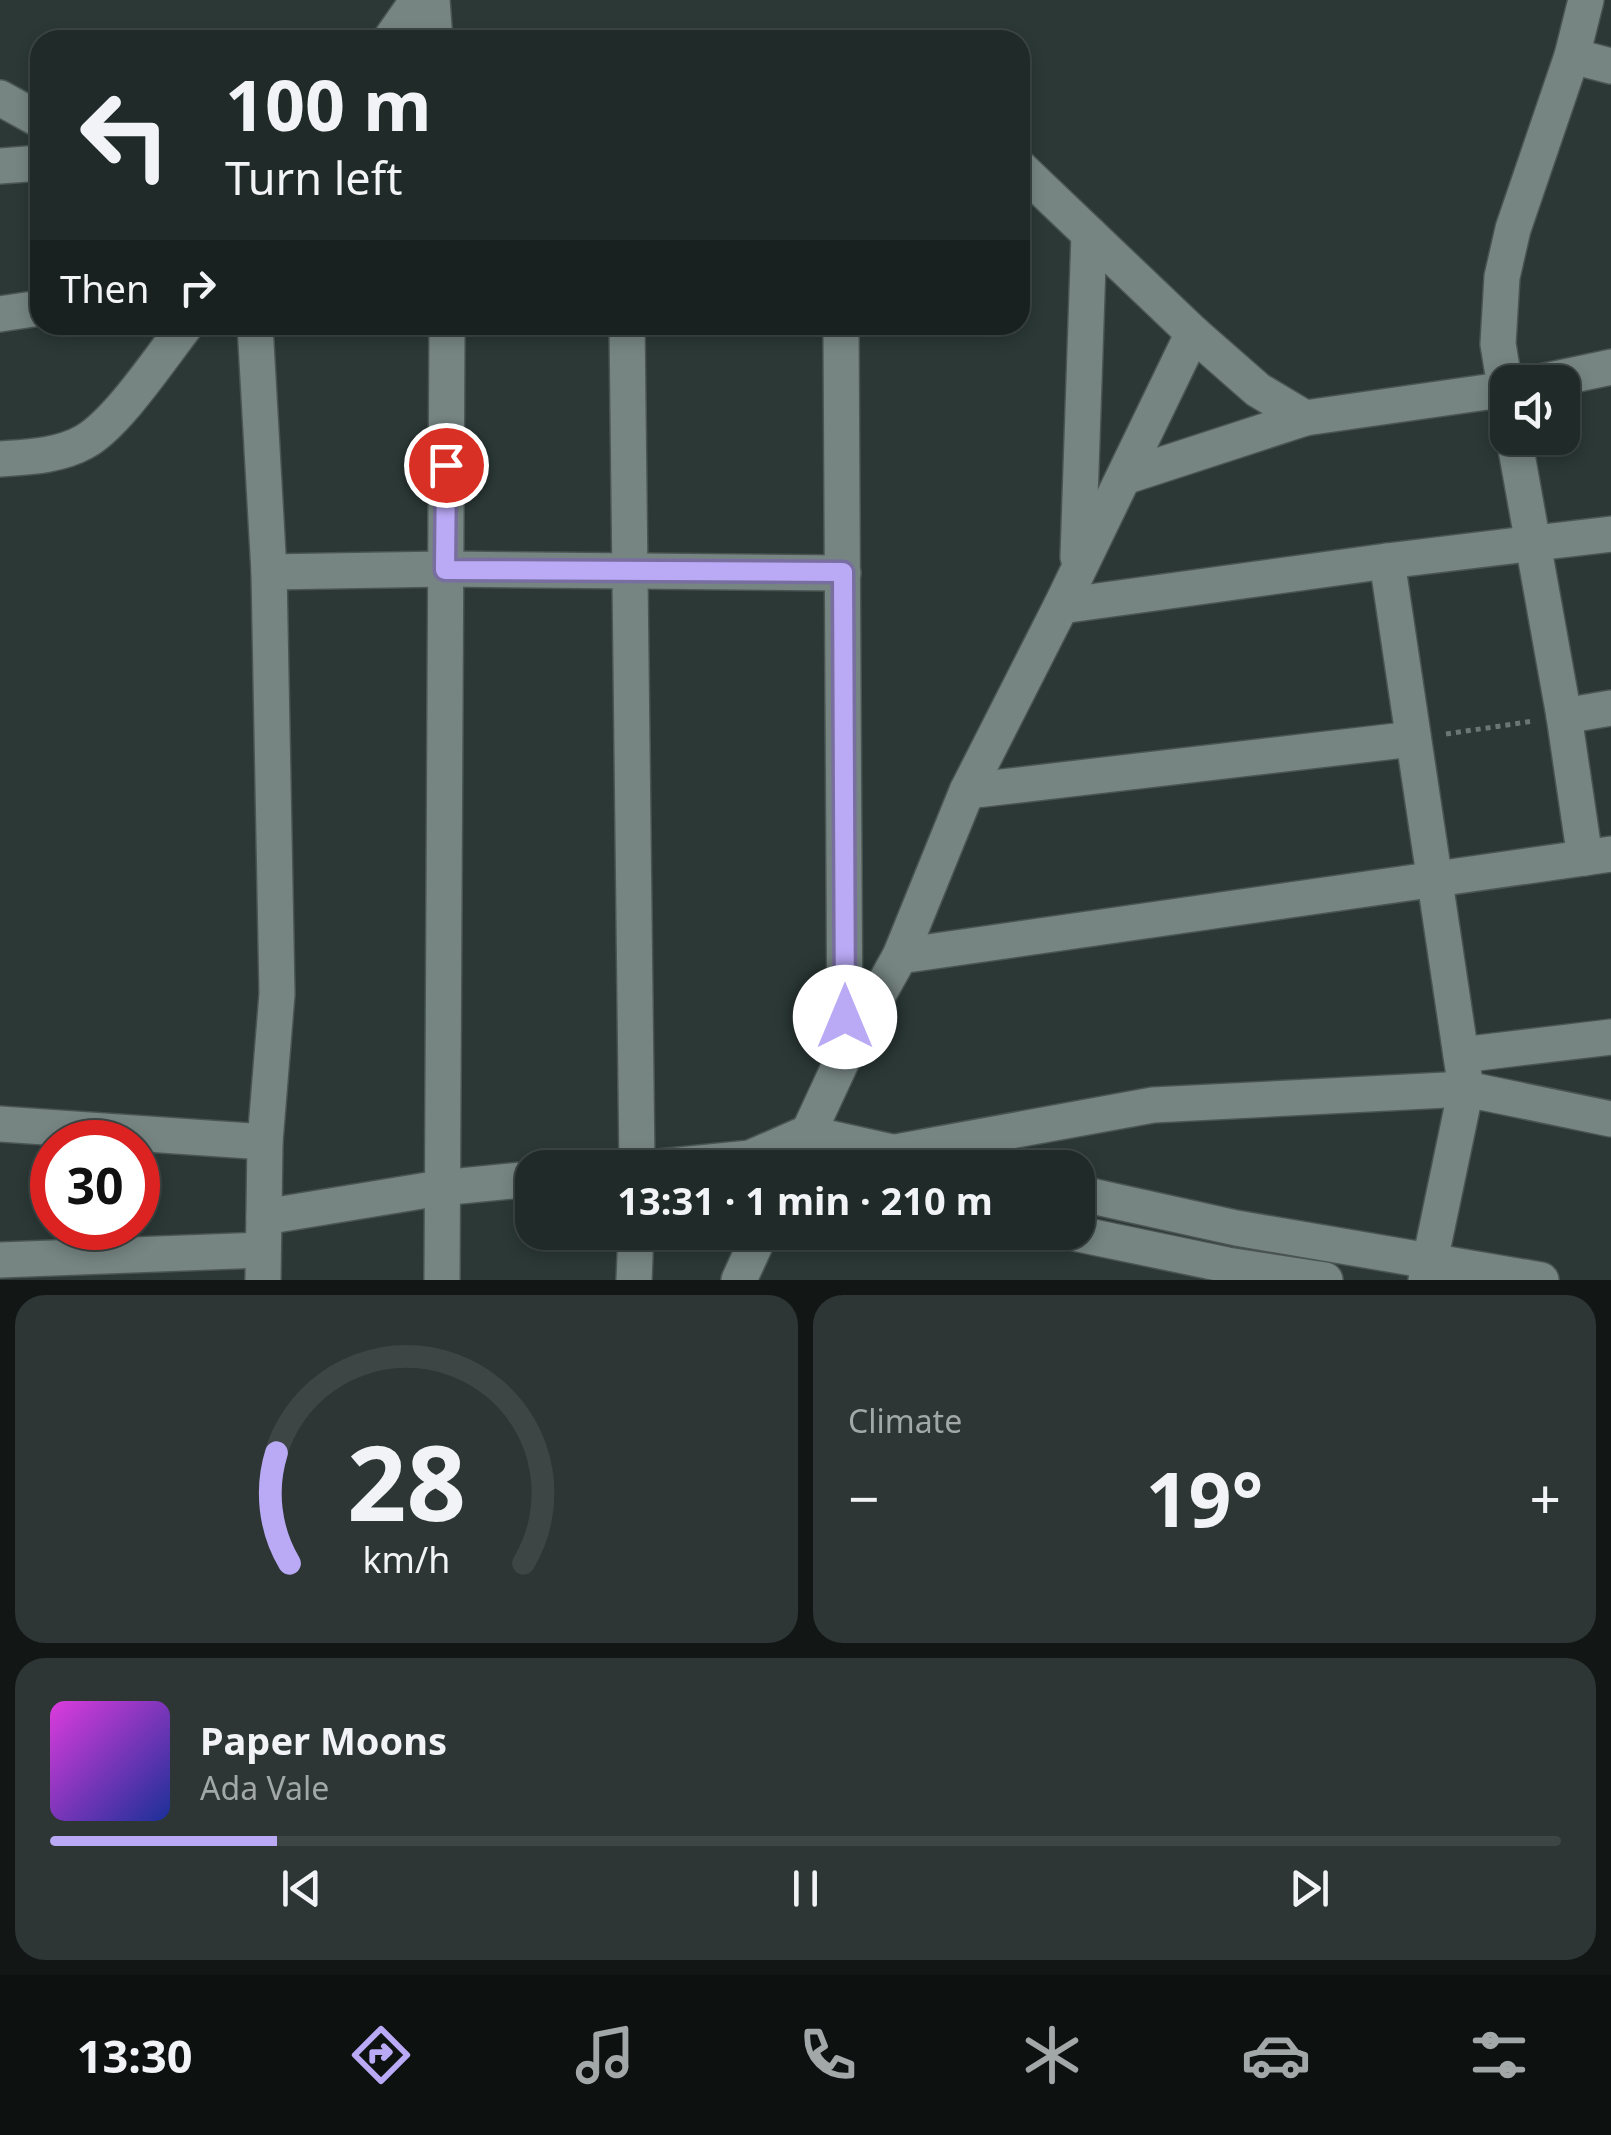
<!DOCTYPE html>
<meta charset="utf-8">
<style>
body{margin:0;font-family:"Noto Sans",sans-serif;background:#2d3634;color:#f1f3f6;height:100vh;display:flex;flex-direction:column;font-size:38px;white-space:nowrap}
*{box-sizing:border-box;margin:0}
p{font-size:32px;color:#a2a7a8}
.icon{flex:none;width:55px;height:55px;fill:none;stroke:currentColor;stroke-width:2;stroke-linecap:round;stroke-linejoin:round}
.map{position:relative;height:1280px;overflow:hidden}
.panel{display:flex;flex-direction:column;gap:15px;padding:15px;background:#121716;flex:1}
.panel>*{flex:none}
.hud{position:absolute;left:30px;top:30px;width:1000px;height:305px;border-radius:30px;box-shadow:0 5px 15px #0003,0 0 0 2px #3d4645;background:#202a28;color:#f1f3f6;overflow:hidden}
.fabs{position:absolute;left:1490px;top:365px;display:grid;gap:20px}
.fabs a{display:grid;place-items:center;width:90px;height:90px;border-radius:20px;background:#202a28;box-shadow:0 5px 15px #0003,0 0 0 2px #3d4645;font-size:50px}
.speed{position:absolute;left:30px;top:1120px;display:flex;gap:20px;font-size:50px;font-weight:700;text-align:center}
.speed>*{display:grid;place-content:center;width:130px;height:130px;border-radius:50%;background:#202a28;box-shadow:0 5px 15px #0003,0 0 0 2px #3d4645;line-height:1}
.speed .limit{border:15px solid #d22;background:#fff;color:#111}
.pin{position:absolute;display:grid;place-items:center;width:85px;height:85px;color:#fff;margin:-42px;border:5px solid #fff;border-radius:50%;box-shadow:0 2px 10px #0007}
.me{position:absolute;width:110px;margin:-55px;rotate:0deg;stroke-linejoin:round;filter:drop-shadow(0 0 8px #0008)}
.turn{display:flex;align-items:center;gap:35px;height:210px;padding:0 30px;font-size:45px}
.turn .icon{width:130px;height:130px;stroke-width:2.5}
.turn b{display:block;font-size:70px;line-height:85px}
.then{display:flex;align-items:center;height:95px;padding:0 30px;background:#0003;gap:20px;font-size:38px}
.big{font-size:75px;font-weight:700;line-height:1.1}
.panel .tile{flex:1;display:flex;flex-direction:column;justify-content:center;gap:15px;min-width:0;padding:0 35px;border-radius:30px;background:#2d3634}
.panel .dial{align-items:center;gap:0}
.dial svg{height:260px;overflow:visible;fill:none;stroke:#3d4645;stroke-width:7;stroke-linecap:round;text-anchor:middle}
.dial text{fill:#f1f3f6;stroke:none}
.song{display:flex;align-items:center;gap:30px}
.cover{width:120px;height:120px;border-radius:15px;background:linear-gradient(135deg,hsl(300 70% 55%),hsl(230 70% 35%))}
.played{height:10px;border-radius:5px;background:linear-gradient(90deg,#baaaf6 15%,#3d4645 15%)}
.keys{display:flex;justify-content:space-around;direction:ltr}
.heat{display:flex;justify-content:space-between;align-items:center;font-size:55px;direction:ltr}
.panel .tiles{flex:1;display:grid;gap:15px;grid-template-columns:1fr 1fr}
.tile:last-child{grid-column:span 2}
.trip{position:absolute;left:515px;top:1150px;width:580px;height:100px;border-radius:30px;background:#202a28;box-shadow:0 5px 15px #0003,0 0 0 2px #3d4645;font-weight:700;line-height:100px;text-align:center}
.menu{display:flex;height:160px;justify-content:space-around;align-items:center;background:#0d1110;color:#a2a7a8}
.menu .icon{width:70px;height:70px}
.menu .selected{color:#baaaf6}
.menu b{font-size:45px;color:#f1f3f6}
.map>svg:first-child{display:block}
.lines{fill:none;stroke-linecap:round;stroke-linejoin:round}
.street-casing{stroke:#4a5553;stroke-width:38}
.path{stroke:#6c7775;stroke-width:5;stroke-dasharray:5 5;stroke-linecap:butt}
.street{stroke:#768582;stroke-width:35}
.route-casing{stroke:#796ea0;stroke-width:25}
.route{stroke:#baaaf6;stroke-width:18}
</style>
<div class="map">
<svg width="1611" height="1280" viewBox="0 0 1611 1280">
<rect width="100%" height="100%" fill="#2b3835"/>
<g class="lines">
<defs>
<g id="street">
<polyline points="432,0 435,40"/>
<polyline points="390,40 418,0"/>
<polyline points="1572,56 1611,66"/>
<polyline points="0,98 40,120"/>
<polyline points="0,166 40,163"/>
<polyline points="1020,168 1193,333 1258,390 1305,418 1508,389"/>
<polyline points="0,314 40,308"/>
<polyline points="255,325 269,572 277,994 265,1142 263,1280"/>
<polyline points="627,325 637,1168"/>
<polyline points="841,325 845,1049"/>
<polyline points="1540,382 1611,367"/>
<polyline points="1508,405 1498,344 1502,277 1513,229 1572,56 1586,0"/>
<polyline points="1514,438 1564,716 1585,858"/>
<path d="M0,459C28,457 59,456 84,442C117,424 161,357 186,325"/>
<polyline points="1124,477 1305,418"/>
<polyline points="1078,557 1089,234"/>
<polyline points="269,572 445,569 843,573"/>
<polyline points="1061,606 1387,561 1611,534"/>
<polyline points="1564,716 1611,708"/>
<polyline points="967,791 1413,739"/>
<polyline points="900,956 1611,854"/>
<polyline points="1461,1055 1611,1037"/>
<polyline points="0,1124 265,1142"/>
<polyline points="896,1152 1153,1105 1466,1089 1387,561"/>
<polyline points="650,1168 750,1158 807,1133 964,1168"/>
<polyline points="792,1168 845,1054 900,956 967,791 1061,606 1193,333"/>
<polyline points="1078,1193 1236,1228 1541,1280"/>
<polyline points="264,1217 440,1188 532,1179"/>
<polyline points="1069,1232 1227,1265 1325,1280"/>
<polyline points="0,1260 263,1250"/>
<polyline points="442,1280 447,325"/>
<polyline points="634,1280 636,1232"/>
<polyline points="739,1280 761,1232"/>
<polyline points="1426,1280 1466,1089 1611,1119"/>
</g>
</defs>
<use href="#street" class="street-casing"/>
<polyline class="path" points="1446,734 1534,721"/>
<use href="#street" class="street"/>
</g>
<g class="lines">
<defs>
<polyline id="route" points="446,465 445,570 843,572 845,1017"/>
</defs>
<use href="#route" class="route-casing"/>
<use href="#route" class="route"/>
</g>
</svg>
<div class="fabs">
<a><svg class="icon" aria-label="sound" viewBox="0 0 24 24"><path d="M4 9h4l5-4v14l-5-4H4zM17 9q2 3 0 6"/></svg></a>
</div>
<div class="speed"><div class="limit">30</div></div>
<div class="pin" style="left:446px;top:465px;background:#d93025"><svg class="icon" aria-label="arrive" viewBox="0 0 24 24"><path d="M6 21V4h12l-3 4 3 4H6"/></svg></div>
<svg class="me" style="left:845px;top:1017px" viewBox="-20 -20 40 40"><circle r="19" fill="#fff"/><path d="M0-13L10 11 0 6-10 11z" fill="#baaaf6"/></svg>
<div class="trip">13:31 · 1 min · 210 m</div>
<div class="hud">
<div class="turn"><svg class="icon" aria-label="left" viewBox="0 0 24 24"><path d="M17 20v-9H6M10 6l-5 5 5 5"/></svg><div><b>100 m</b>Turn left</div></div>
<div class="then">Then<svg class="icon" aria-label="right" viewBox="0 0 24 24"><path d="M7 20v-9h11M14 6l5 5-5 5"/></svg></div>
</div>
</div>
<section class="panel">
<div class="tiles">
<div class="tile dial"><svg viewBox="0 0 100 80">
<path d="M14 69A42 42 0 1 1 86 69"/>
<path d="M14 69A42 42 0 0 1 10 35" stroke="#baaaf6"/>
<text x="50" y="56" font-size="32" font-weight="700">28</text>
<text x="50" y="72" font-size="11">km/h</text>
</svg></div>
<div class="tile"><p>Climate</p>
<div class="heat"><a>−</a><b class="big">19°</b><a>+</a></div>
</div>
<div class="tile">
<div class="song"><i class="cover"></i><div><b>Paper Moons</b><p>Ada Vale</p></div></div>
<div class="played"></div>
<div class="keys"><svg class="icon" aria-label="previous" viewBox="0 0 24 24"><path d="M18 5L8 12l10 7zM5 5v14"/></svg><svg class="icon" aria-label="pause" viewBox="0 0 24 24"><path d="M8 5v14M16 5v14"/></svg><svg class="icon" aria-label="next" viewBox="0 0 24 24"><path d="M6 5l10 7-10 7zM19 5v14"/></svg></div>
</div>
</div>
</section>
<nav class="menu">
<b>13:30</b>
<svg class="icon selected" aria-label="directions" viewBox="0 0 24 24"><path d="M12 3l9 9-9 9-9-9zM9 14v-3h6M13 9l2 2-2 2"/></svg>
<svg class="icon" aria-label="music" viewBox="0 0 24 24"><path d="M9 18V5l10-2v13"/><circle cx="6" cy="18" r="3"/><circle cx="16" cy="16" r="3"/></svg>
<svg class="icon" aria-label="phone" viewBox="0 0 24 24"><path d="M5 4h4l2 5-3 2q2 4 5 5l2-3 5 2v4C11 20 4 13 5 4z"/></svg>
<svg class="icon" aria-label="climate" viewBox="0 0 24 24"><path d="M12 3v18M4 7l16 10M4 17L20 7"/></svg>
<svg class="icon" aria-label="car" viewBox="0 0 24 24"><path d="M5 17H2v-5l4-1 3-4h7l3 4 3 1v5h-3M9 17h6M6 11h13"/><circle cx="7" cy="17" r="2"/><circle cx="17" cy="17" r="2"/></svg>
<svg class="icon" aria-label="filters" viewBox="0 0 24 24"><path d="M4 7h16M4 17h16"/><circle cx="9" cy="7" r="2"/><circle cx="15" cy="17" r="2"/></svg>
</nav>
